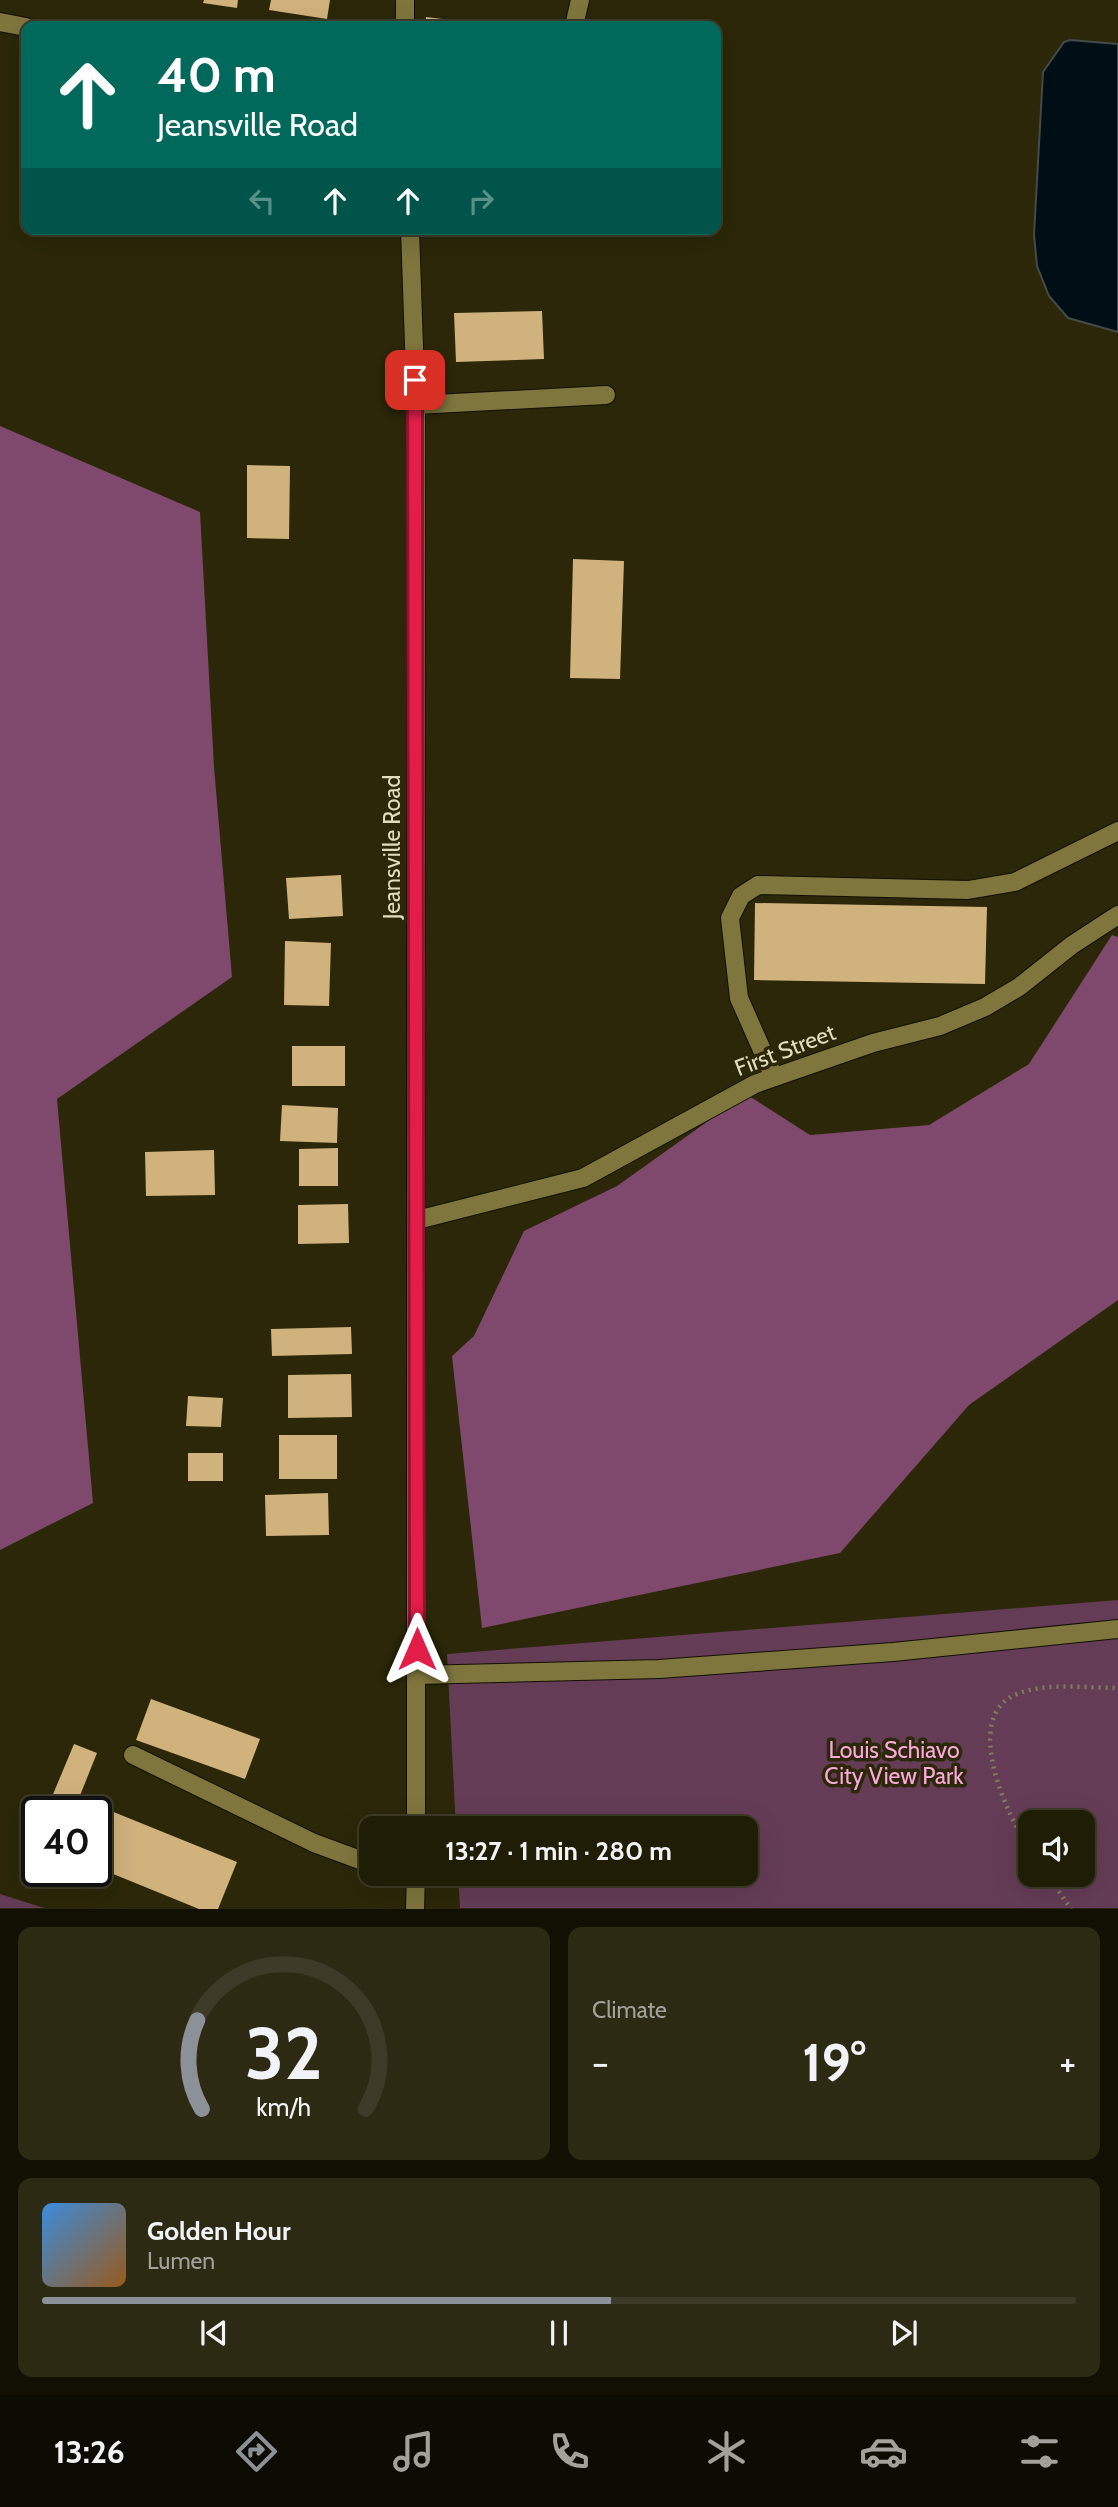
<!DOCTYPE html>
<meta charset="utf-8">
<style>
body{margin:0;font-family:Cabin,sans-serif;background:#2d2a14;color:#f1f3f6;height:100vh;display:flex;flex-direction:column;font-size:26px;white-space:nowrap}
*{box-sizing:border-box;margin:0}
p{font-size:23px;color:#a2a29b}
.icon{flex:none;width:38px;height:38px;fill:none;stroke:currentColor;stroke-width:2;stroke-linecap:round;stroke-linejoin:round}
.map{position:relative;height:1909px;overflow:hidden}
.details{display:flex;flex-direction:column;gap:18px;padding:18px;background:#121003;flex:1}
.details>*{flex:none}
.top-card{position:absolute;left:21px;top:21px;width:700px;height:214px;border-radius:14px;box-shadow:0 7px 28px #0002,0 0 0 2px #3d3b28;background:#00695c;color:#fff;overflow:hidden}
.controls{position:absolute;left:1018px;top:1810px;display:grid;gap:14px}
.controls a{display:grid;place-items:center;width:77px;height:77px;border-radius:14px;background:#201d06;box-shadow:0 7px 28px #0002,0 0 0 2px #3d3b28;font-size:35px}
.speed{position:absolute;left:21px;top:1796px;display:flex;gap:14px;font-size:35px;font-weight:700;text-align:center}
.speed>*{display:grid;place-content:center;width:91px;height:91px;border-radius:50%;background:#201d06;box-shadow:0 7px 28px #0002,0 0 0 2px #3d3b28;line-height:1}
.speed .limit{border:4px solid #111;border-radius:10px;background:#fff;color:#111}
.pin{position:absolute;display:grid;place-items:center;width:60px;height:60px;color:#fff;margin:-30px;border-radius:14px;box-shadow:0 4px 10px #0006}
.me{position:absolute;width:77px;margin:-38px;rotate:0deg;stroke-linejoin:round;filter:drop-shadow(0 0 5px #0008)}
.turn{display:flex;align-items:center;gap:24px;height:147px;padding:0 21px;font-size:32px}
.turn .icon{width:91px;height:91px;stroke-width:2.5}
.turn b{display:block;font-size:49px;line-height:60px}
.lanes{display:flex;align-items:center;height:66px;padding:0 21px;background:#0003;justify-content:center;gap:35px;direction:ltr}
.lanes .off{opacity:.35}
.big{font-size:52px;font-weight:800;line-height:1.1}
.details .card{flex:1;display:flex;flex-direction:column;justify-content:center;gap:10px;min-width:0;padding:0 24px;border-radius:14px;background:#2d2a14}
.details .dial{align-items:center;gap:0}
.dial svg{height:182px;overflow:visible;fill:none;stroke:#3d3b28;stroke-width:7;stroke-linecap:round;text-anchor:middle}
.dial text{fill:#f1f3f6;stroke:none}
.song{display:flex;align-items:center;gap:21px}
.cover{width:84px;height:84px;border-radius:10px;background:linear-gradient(135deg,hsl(210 70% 55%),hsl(30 70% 35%))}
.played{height:7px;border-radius:4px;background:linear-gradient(90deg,#8c9099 55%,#3d3b28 55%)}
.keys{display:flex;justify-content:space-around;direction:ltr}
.heat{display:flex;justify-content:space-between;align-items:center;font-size:38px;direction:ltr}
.details .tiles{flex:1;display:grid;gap:18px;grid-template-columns:1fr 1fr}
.card:last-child{grid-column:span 2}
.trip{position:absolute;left:359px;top:1816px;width:399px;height:70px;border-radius:14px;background:#201d06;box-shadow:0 7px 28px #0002,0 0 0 2px #3d3b28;font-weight:800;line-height:70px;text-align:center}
.tab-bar{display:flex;height:112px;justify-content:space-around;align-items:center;background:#0d0c02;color:#a2a29b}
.tab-bar .icon{width:49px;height:49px}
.tab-bar .selected{color:#8c9099}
.tab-bar b{font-size:32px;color:#f1f3f6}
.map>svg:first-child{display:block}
.green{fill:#643c56;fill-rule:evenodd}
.forest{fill:#7e496c}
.water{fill:#000e16;stroke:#434c49;stroke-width:2}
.building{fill:#d0b27d}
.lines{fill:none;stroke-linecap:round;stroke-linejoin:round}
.service-casing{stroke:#120f01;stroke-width:20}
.minor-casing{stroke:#120f01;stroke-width:20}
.tertiary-casing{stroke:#120f01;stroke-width:20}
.path{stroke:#807c5e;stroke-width:4.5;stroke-dasharray:2 5;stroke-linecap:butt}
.service{stroke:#7e763d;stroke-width:18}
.minor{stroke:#7e763d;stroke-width:18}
.tertiary{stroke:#7e763d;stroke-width:18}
.route-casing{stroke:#92132f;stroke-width:18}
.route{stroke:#e11d48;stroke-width:12}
.labels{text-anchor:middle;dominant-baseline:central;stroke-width:7;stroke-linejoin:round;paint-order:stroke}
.street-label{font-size:23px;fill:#e0dcbf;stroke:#2b2708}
.park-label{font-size:23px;fill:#fba9dd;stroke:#2b2708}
</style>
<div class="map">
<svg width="1118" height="1909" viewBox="0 0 1118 1909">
<rect width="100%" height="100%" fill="#2b2708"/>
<g class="green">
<path d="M1118,1600V1908H460L458,1874H746V1829H456L447,1654ZM1031,1822H1083V1874H1031Z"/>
<polygon points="0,1894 44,1908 0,1908"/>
</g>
<g class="forest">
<polygon points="0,426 200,512 214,767 232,977 57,1099 93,1503 0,1550"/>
<polygon points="1112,935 1118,937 1118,1300 969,1405 840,1553 482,1628 452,1356 474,1336 524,1231 617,1186 746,1094 810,1135 929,1125 1029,1064"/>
</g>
<polygon class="water" points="1070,40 1118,44 1118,332 1068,318 1049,296 1037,266 1034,235 1043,72 1064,42"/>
<g class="building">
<polygon points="204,0 238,0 237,8 203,3"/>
<polygon points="271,0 330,0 327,19 269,10"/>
<polygon points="426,17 493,25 493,26 425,26"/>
<polygon points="542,311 544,359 456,362 454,313"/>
<polygon points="247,465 290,466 289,539 247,538"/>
<polygon points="573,559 624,561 620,679 570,678"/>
<polygon points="341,875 343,916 289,919 286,878"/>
<polygon points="755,903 987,907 985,984 754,980"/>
<polygon points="285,941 331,943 329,1006 284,1005"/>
<rect x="292" y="1046" width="53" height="40"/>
<polygon points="282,1105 338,1108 337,1143 280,1141"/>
<polygon points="338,1148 338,1186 299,1186 299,1149"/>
<polygon points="214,1150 215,1195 146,1196 145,1152"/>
<polygon points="348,1204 349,1243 298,1244 298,1205"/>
<polygon points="351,1327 352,1354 272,1356 271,1329"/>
<polygon points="351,1374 352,1417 288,1418 288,1375"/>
<polygon points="188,1396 223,1398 221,1427 186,1426"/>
<rect x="279" y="1435" width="58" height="44"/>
<rect x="188" y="1453" width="35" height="28"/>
<polygon points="328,1493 329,1535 266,1536 265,1495"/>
<polygon points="151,1699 260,1739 245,1779 136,1740"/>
<polygon points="74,1744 97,1753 79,1798 237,1862 218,1909 199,1909 96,1867 96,1811 46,1811"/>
</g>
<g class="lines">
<defs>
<g id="service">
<polyline points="774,1077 739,998 730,918 741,896 758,885 968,890 1015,882 1118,831"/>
<polyline points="417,1220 583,1178 755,1084 873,1043 940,1026 985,1007 1019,987 1072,945 1118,915"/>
<polyline points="417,1675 659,1669 893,1652 1118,1629"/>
<polyline points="133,1755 314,1843 371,1864"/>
<polyline points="399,1874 416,1880"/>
</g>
<g id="minor">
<polyline points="0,22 26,27"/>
<polyline points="574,26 580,0"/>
<polyline points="416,405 606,395"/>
</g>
<g id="tertiary">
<polyline points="405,26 405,0"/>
<polyline points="410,229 416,405 416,1829"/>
<polyline points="415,1909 416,1874"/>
</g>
</defs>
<use href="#service" class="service-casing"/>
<use href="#minor" class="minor-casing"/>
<use href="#tertiary" class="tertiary-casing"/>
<g class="path">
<path d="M1031,1851C1008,1819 960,1716 1017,1694C1047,1682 1086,1688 1118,1688"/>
<polyline points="1047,1874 1071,1909"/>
</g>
<use href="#service" class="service"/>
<use href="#minor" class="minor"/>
<use href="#tertiary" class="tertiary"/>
</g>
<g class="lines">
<defs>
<polyline id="route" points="415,380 417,1649"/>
</defs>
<use href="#route" class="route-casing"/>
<use href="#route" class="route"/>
</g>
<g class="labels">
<g class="street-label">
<text transform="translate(392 847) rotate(-90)">Jeansville Road</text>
<text transform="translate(785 1050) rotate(-21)">First Street</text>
</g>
<g class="park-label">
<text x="894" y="1750">Louis Schiavo<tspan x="894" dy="26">City View Park</tspan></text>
</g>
</g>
</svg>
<div class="controls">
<a><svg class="icon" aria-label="sound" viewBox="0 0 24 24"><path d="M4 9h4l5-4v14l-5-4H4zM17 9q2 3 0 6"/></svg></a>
</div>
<div class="speed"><div class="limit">40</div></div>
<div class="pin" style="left:415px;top:380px;background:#d93025"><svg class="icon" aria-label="arrive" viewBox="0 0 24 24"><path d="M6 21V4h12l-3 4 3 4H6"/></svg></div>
<svg class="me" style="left:417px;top:1649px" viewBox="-20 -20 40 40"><path d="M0-17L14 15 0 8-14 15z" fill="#e11d48" stroke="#fff" stroke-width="4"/></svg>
<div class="trip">13:27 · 1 min · 280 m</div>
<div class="top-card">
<div class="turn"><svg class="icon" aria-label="ahead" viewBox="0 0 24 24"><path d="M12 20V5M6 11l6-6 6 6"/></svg><div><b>40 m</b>Jeansville Road</div></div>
<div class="lanes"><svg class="icon off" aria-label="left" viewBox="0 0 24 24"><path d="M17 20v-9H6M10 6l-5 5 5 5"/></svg><svg class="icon" aria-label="ahead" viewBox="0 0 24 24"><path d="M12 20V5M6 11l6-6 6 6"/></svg><svg class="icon" aria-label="ahead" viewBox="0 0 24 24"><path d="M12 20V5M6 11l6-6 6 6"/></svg><svg class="icon off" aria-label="right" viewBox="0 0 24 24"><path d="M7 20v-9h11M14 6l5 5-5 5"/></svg></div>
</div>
</div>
<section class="details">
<div class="tiles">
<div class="card dial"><svg viewBox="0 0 100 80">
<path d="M14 69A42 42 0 1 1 86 69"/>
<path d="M14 69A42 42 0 0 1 12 30" stroke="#8c9099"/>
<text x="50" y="56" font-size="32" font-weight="700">32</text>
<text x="50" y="72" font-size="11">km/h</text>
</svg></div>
<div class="card"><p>Climate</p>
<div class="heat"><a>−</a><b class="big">19°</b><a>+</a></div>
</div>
<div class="card">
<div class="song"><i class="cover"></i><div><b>Golden Hour</b><p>Lumen</p></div></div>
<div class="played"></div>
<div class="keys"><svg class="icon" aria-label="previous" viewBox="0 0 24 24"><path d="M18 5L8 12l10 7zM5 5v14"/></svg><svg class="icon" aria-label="pause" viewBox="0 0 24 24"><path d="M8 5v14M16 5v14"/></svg><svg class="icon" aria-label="next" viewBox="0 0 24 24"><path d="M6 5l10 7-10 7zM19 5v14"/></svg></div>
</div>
</div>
</section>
<nav class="tab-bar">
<b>13:26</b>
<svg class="icon selected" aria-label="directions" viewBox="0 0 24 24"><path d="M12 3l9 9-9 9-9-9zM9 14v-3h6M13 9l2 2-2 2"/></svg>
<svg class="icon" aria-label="music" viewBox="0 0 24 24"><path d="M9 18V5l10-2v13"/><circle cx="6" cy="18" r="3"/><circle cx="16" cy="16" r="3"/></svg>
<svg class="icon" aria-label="phone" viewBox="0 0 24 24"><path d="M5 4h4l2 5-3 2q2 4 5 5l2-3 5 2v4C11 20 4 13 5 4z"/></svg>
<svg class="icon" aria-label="climate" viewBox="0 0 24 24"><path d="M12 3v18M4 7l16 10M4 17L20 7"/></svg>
<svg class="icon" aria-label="car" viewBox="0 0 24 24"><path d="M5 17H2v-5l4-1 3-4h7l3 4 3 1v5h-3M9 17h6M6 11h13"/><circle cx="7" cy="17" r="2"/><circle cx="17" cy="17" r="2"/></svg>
<svg class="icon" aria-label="filters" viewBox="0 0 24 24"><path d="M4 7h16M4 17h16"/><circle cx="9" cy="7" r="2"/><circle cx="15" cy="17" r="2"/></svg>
</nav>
